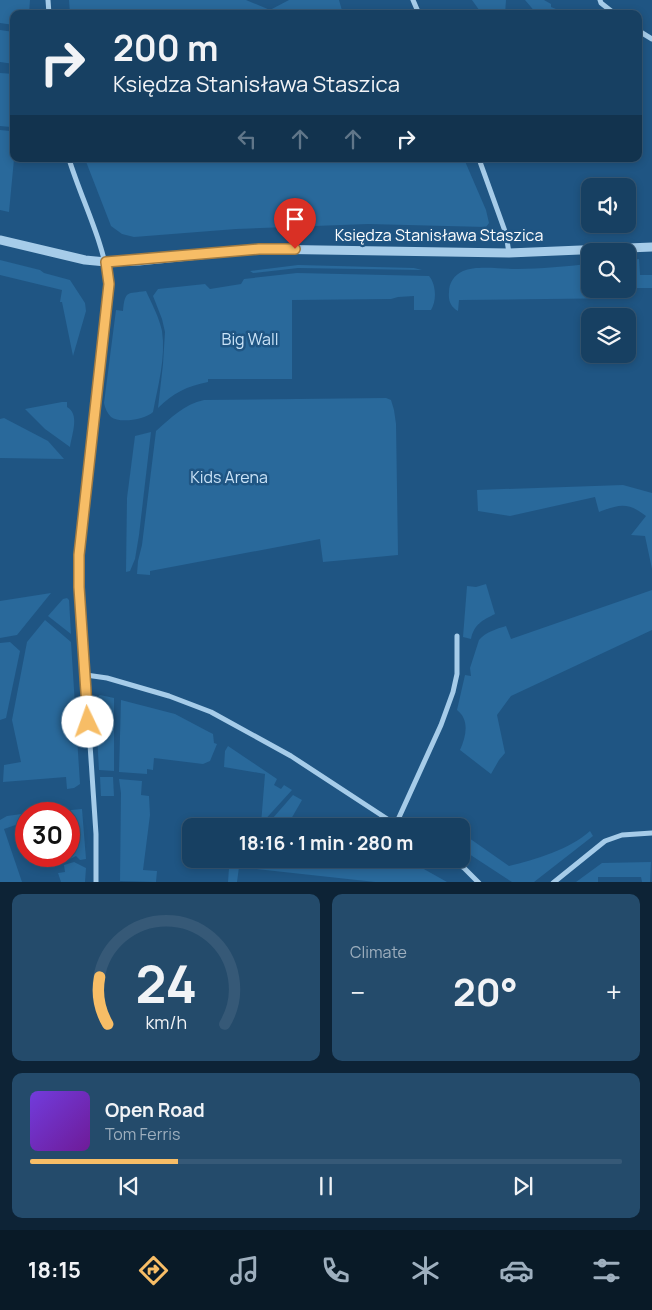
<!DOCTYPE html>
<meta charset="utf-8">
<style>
body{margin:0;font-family:Manrope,sans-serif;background:#244b6b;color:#f1f3f6;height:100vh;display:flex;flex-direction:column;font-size:19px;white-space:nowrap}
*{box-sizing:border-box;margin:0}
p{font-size:16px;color:#9eafbe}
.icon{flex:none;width:28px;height:28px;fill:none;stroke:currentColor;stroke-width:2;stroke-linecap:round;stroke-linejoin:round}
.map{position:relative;height:882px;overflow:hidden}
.details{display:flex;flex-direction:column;gap:12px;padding:12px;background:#0d2336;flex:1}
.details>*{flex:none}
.banner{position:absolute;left:10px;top:10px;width:632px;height:152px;border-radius:10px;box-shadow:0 2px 8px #0003,0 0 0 1px #365977;background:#174062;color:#f1f3f6;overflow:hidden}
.controls{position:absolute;left:581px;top:178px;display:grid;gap:10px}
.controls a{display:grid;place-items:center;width:55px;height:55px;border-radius:10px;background:#174062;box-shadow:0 2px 8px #0003,0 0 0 1px #365977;font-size:25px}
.speed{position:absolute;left:15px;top:802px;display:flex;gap:10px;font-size:25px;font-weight:700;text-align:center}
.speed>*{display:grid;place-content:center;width:65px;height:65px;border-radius:50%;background:#174062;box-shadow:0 2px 8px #0003,0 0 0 1px #365977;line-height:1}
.speed .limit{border:8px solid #d22;background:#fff;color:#111}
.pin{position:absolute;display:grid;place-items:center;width:42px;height:42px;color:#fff;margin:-51px -21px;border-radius:50% 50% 50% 0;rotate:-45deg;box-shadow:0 0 5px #0007}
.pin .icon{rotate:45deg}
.me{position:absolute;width:55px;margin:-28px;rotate:357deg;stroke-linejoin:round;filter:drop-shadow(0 0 4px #0008)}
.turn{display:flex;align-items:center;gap:18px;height:105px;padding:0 20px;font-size:22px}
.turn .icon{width:65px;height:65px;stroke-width:2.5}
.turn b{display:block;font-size:35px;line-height:42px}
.lanes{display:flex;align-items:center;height:48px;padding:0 20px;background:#0003;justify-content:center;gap:25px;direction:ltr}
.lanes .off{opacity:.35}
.big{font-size:38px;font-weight:700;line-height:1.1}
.details .widget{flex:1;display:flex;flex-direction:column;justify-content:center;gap:8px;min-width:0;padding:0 18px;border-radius:10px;background:#244b6b}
.details .dial{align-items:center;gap:0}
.dial svg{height:130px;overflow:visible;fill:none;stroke:#365977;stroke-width:7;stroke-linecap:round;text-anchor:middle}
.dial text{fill:#f1f3f6;stroke:none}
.song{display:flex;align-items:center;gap:15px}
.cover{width:60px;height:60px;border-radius:8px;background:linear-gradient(135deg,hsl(260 70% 55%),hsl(280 70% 35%))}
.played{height:5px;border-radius:2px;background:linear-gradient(90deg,#f7bd66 25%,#365977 25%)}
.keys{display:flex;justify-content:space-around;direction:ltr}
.heat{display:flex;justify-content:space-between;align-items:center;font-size:28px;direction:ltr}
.details .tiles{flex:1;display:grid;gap:12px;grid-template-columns:1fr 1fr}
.widget:last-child{grid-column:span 2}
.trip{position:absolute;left:182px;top:818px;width:288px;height:50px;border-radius:10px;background:#174062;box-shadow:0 2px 8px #0003,0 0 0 1px #365977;font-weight:700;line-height:50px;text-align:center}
.tabs{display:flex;height:80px;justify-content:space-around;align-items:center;background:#091a27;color:#9eafbe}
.tabs .icon{width:35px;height:35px}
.tabs .active{color:#f7bd66}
.tabs b{font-size:22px;color:#f1f3f6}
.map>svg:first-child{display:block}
.green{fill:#29699b}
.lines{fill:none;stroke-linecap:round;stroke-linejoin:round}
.minor{stroke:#a6cce9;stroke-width:5}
.tertiary{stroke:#a6cce9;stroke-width:9}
.route-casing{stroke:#a17b42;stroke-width:12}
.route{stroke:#f7bd66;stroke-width:9}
.labels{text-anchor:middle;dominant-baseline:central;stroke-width:5;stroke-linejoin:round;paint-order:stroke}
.street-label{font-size:16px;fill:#fff;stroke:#1f5583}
.park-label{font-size:16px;fill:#cae3f7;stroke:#1f5583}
</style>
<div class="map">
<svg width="652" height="883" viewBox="0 0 652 883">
<rect width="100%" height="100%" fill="#1f5583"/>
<g class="green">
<polygon points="0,0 30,0 29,14 14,14 14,25 0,23"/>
<polygon points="69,0 246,0 270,10 289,0 339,0 343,14 70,14"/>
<polygon points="472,0 506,0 505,14 482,14"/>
<polygon points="525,0 544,0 551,4 551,7 568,14 537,14"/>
<polygon points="0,30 14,32 14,64 0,62"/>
<polygon points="0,73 14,74 14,159 9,212 0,210 0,130 10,131 11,127 0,126"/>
<polygon points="85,159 464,159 486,210 489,223 486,227 368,224 236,229 134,237 122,234 111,226"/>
<path d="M639,259L640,275H652V288H637L626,298L459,300L458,311C451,307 448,301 449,292C449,283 454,275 463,271C476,265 502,269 517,269C541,269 566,266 590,264V289H628V260Z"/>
<polygon points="0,260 40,270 44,273 70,280 85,303 86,311 73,356 62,302 60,302 62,290 0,275"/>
<polygon points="298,265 414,268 422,270 298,268 253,273 250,271"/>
<path d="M297,273L429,276C436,284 437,300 431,310H414V296L398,297L391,299L292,300V379H208V382C187,386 173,393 158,408L163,364L165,332L162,319L153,296L158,289L205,284L210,289L241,284L244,279Z"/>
<path d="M146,291C152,304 159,317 162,331C166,357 158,386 153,412C146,419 120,424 111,417C107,413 105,408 104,403L116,310L123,311C125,290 127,294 146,291Z"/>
<path d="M386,398L391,400L394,410L396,424L398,555L323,562L320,539L150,571V575L137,574L138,561L142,545L156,431C171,418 184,404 204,400Z"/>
<path d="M62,402H67V407C80,414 72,434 70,447L45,429L25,409Z"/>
<polygon points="4,418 48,441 64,459 0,458 0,419"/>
<polygon points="151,432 139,535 135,559 130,571 126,572 127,498 135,436"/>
<path d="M623,485L652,493V569L645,536L631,535L646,516C628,502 620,504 599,512L595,497L510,516L478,511L477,490Z"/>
<path d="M486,584L495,614C483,620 474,624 471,639L463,637L467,586L476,587Z"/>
<path d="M652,590V630L511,696L497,715L505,753L499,760L491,774L460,750C466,737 470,720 457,710L465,675L471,676L470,668L479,640C486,632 496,629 506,626L511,639Z"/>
<polygon points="51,593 17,635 0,638 0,601"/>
<polygon points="67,598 69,600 71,634 48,616 63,599"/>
<polygon points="45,620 71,642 80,784 74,788 67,789 66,777 3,782 4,765 21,762 12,720 27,642"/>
<polygon points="10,642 20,651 6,718 0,720 0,643"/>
<polygon points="100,695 114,698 114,771 99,770 95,699"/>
<polygon points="121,700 175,714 209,732 213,734 214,743 217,744 210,761 203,764 154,758 153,770 147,769 147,774 119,772"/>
<polygon points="228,746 277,779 274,785 281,789 284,785 292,790 261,824 265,774 224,767 225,751"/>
<polygon points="100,777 113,777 114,796 101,796"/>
<polygon points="119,779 142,781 141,795 149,796 150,815 143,870 157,871 156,882 120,881 121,793"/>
<polygon points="293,795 302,800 287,826 266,826"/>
<polygon points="82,809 86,859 80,860 76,856 68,860 67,856 69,856 69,816 71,815 71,810"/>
<polygon points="36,812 38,814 26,814 26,824 22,826 21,823 4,829 22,882 0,882 0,820 7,816"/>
<path d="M590,831L593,836L534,882H512L466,852L463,847L469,838L509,866C535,860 570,849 590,831Z"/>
<polygon points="238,859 406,859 447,882 375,882 239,867 237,882 228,882 229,868"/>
<polygon points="74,862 86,868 85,882 61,882 58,873 65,872 64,865"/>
<polygon points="651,862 650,882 642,882 641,877 598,877 598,882 576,882 602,863"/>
</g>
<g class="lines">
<g class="minor">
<polyline points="48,0 49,14"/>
<polyline points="413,0 419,14"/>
<polyline points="600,0 601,3 615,14"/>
<polyline points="639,31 652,39"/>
<path d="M69,159C82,201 103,240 109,284L81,523L78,565L96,834V883"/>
<polyline points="479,159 506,234 509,253"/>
<polyline points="86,675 107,678 169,696 211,712 291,756 398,826"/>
<polyline points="396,824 441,725 453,692 457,674 457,636"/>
<polyline points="451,859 464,868 479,883"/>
<polyline points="553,883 605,841 622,835 652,833"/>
</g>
<polyline class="tertiary" points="0,240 85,260 106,262 139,261 259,249 509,253 652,247"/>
</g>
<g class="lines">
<defs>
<polyline id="route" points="88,722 79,587 79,555 109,284 106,262 259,249 295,249"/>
</defs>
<use href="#route" class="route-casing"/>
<use href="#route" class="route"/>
</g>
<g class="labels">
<g class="street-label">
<text x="439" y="235">Księdza Stanisława Staszica</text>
</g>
<g class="park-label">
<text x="250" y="339">Big Wall</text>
<text x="229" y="477">Kids Arena</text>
</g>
</g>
</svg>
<div class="controls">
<a><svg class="icon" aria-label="sound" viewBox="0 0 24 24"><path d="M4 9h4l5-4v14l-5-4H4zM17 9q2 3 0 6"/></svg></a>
<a><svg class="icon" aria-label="search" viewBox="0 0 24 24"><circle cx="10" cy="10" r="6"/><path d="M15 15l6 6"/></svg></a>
<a><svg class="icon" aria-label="layers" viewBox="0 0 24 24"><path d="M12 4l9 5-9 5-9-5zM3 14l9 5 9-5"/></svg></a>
</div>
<div class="speed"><div class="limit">30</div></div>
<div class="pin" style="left:295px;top:249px;background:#d93025"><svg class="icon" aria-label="arrive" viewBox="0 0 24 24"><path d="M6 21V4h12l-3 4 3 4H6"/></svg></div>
<svg class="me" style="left:88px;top:722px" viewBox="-20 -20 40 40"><circle r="19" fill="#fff"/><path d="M0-13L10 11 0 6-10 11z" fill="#f7bd66"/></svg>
<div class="trip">18:16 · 1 min · 280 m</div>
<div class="banner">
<div class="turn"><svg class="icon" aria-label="right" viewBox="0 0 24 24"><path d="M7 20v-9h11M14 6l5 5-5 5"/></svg><div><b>200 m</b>Księdza Stanisława Staszica</div></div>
<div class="lanes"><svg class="icon off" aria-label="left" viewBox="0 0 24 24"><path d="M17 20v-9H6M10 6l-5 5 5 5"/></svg><svg class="icon off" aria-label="ahead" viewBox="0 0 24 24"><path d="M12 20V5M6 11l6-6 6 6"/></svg><svg class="icon off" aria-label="ahead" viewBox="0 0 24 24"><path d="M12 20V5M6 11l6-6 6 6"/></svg><svg class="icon" aria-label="right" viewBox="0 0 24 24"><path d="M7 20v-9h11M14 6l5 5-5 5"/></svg></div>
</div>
</div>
<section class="details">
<div class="tiles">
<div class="widget dial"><svg viewBox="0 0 100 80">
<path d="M14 69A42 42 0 1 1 86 69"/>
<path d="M14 69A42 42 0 0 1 9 40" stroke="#f7bd66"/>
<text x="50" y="56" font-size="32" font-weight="700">24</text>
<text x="50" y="72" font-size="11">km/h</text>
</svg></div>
<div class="widget"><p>Climate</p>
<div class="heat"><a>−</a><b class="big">20°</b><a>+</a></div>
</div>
<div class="widget">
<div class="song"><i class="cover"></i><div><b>Open Road</b><p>Tom Ferris</p></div></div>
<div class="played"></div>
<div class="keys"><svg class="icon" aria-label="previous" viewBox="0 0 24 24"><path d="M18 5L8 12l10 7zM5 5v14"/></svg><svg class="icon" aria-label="pause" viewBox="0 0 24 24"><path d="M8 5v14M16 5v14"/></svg><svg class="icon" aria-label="next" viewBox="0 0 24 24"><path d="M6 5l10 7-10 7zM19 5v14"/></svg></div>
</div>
</div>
</section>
<nav class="tabs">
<b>18:15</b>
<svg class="icon active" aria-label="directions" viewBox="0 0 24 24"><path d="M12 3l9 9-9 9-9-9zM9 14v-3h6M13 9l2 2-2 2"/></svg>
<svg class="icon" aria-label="music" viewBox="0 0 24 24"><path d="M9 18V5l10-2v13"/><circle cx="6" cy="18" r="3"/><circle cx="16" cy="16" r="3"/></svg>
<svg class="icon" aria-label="phone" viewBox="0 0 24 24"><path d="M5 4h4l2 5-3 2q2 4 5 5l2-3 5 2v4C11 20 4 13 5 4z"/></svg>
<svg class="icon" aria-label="climate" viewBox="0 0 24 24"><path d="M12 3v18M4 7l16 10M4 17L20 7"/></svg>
<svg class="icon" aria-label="car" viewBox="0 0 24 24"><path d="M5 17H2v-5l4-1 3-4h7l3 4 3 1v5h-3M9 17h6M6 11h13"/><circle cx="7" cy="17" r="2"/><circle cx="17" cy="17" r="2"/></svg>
<svg class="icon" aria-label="filters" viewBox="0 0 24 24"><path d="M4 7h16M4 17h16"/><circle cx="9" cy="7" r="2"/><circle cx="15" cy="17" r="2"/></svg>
</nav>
